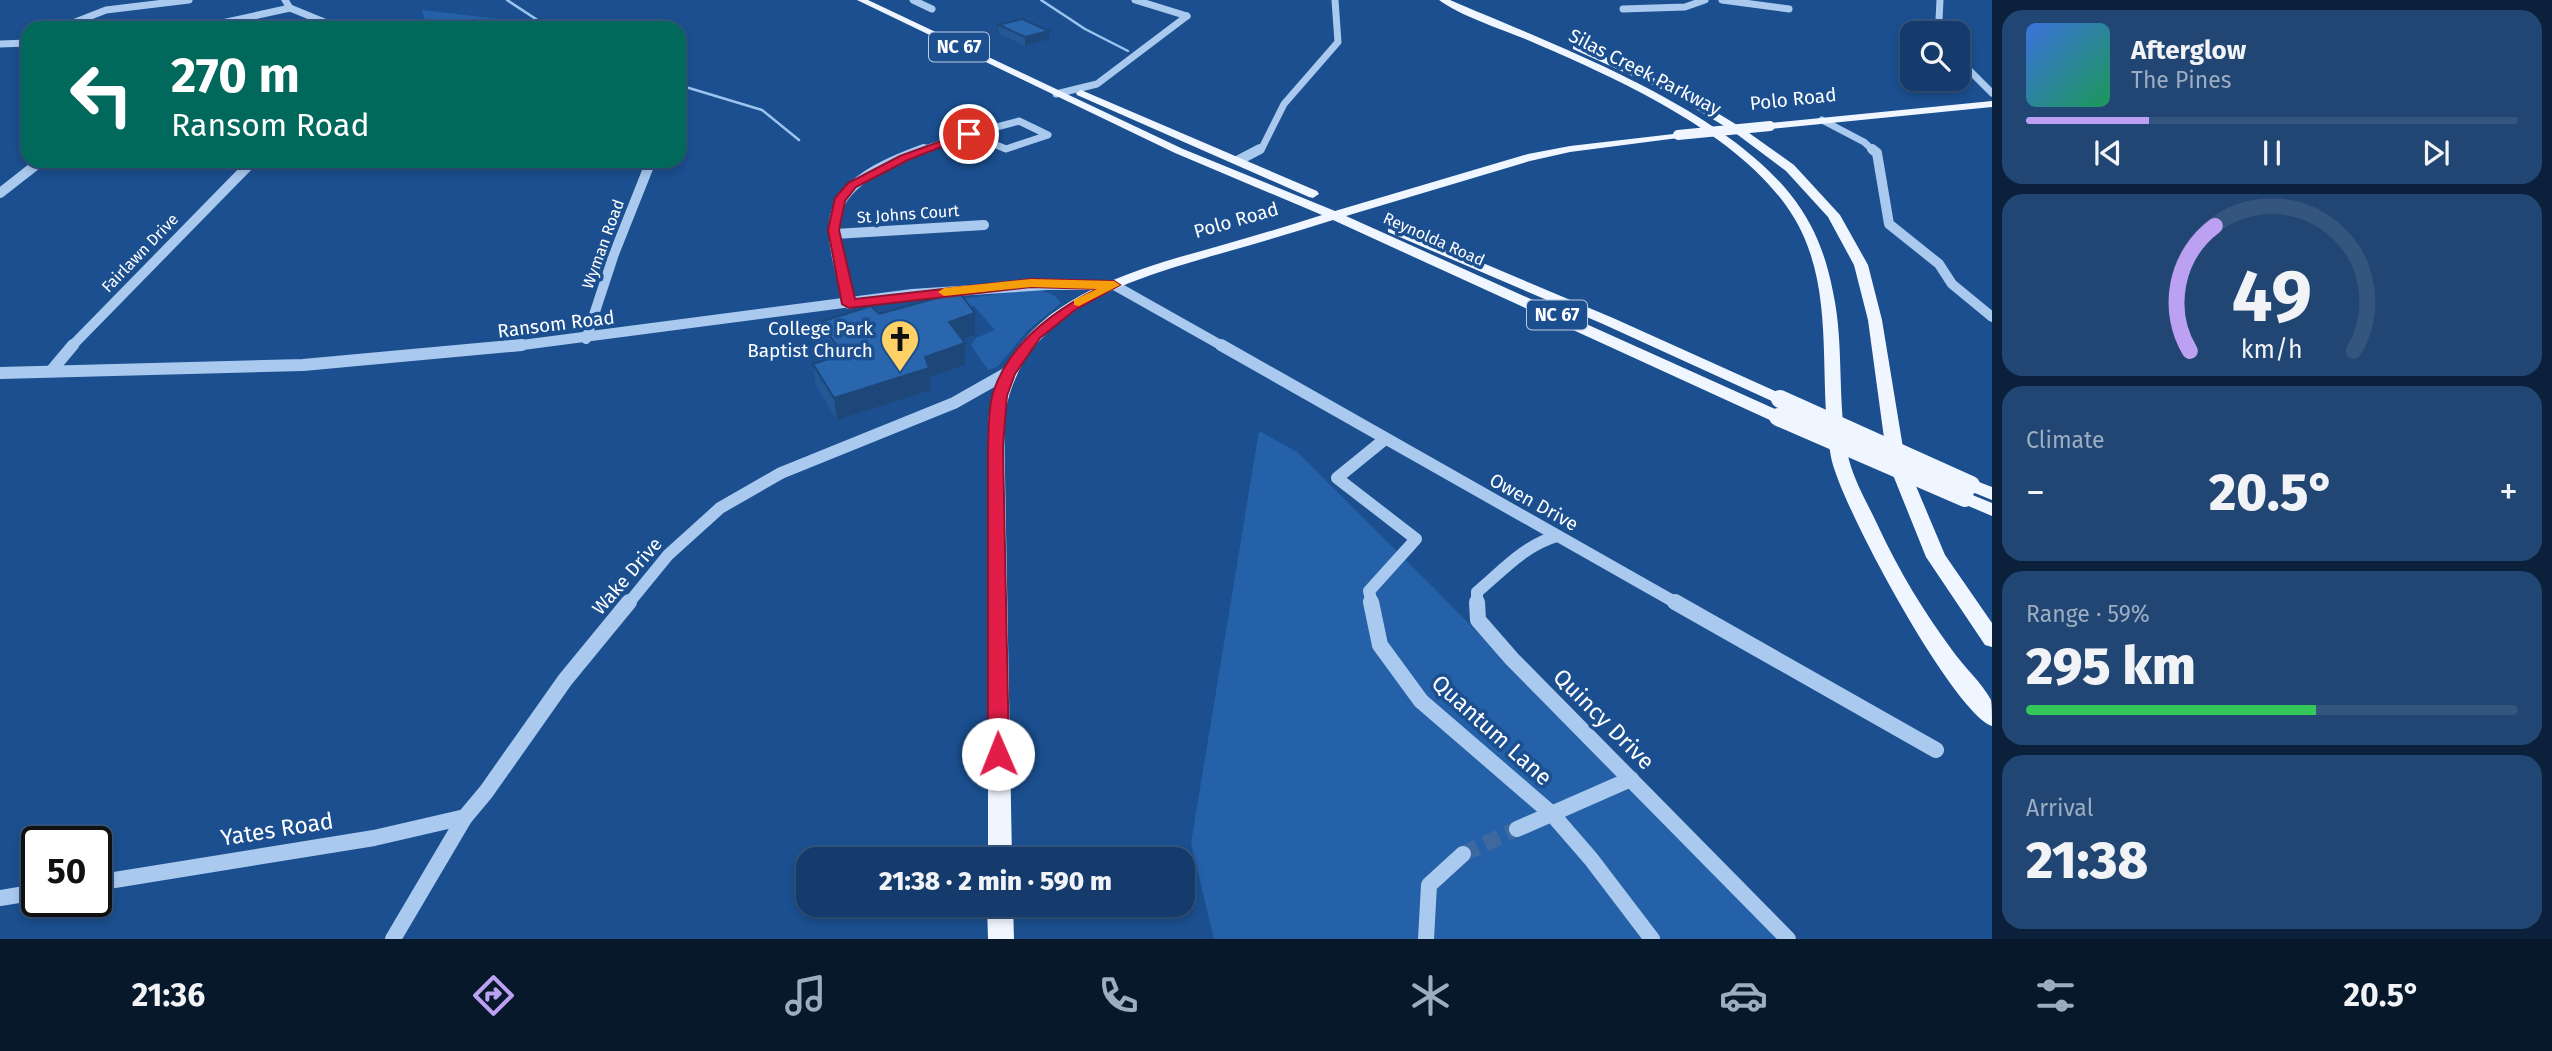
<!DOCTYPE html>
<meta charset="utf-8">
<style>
body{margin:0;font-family:"Fira Sans",sans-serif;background:#214673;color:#f1f3f6;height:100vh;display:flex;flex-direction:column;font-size:26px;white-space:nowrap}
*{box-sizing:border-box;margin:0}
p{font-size:23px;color:#9dadc1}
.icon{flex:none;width:38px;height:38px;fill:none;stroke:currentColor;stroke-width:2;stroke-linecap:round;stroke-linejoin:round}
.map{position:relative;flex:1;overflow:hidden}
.drawer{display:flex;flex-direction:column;gap:10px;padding:10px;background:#0b203b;width:560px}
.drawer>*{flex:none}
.top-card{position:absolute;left:21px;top:21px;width:665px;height:147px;border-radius:21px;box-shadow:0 4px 10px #0003,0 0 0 2px #33557e;background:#00695c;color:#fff;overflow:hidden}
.controls{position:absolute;left:1900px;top:21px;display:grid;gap:14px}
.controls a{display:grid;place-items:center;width:70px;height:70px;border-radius:14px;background:#143b6b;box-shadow:0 4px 10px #0003,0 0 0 2px #33557e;font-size:35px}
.speed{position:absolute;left:21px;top:826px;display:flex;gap:14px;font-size:35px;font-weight:700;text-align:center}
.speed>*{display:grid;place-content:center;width:91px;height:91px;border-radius:50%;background:#143b6b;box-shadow:0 4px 10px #0003,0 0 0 2px #33557e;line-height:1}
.speed .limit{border:4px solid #111;border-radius:10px;background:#fff;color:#111}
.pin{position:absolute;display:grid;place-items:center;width:60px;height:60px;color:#fff;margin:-30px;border:4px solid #fff;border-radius:50%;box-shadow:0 2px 7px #0007}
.me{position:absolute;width:77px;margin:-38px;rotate:359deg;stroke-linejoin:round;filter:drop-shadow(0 0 5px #0008)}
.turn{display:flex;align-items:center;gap:24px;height:147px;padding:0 35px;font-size:32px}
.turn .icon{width:91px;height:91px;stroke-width:2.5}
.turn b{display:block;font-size:49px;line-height:60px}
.big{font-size:52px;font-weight:800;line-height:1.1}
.drawer .widget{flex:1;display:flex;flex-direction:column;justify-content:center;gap:10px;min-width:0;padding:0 24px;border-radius:21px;background:#214673}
.drawer .dial{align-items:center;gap:0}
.dial svg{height:182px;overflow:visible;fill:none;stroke:#33557e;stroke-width:7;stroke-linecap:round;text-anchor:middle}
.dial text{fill:#f1f3f6;stroke:none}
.song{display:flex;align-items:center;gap:21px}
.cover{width:84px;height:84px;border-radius:10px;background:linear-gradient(135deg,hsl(220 70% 55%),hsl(150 70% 35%))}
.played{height:7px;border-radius:4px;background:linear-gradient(90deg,#bca0f2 25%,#33557e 25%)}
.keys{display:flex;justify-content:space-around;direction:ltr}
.heat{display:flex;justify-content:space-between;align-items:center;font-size:38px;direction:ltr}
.charge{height:10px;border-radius:5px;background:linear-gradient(90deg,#34c759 59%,#33557e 0)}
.trip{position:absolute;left:796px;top:847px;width:399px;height:70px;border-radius:21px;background:#143b6b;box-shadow:0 4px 10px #0003,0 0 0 2px #33557e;font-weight:800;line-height:70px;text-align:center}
.tab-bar{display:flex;height:112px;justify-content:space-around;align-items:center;background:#08182b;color:#9dadc1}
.tab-bar .icon{width:49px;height:49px}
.tab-bar .on{color:#bca0f2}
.tab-bar b{font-size:32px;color:#f1f3f6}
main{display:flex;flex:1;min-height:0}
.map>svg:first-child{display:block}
.green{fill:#2461a8}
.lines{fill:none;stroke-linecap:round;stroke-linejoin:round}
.stream{stroke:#9cc4f0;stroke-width:2.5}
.minor-tunnel{stroke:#3d69a0;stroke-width:16;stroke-dasharray:16 8;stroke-linecap:butt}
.minor-far3{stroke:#a9c9ee;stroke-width:7}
.minor-far2{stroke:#a9c9ee;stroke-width:10}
.minor-far1{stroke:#a9c9ee;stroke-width:12}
.minor{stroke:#a9c9ee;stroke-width:16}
.major{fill:#f0f6ff;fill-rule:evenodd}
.major-bridge-far1{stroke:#f0f6ff;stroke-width:10}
.major-bridge{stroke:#f0f6ff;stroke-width:18}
.wall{fill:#245895}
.shaded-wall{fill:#1d4779}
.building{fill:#2a66ad;stroke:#1d4779;stroke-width:2}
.route{fill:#e11d48;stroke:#92132f;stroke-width:2}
.slow{fill:#f59e0b}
.labels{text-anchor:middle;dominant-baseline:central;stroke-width:7;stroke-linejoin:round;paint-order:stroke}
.far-street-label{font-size:16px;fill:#fff;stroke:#1b4f8f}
.shield{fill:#1b4f8f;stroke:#bbcadd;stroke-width:2}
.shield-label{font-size:18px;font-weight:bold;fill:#fff}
.street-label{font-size:19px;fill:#fff;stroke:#1b4f8f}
.poi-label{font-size:19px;fill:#fff;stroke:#1b4f8f;text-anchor:end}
.near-street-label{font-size:23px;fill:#fff;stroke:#1b4f8f}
</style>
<main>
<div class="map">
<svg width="1992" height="939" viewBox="0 0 1992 939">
<rect width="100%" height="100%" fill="#1b4f8f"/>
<g class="green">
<polygon points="422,10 526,22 537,28 427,28"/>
<path d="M1019,291C1035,291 1051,288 1061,303L1028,330L997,367L988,370L971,345L976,338L995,330L974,306L954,311L946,301Z"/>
<polygon points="1259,431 1297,452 1436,590 1777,939 1214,939 1191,843"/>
</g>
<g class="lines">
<g class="stream">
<polyline points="507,0 542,23"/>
<polyline points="1041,0 1085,29 1128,51"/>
<polyline points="679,85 762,110 799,140"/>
</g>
<polyline class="minor-tunnel" points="1463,854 1517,829"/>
<g class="minor-far3">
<polyline points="285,0 290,8 339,28"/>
<polyline points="913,0 932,9"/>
<polyline points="1135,0 1187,16"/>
<polyline points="1722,0 1789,9"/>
<polyline points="1940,0 1939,20 1942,33"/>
<polyline points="1623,9 1685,7 1705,0"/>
<polyline points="60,28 106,10 189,0"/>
<polyline points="199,28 290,8"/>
<polyline points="0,44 28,43"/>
<polyline points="1958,59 1992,93"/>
<polyline points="1056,94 1097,84 1187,16"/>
<polyline points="1822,120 1864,142 1874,151"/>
<polygon points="1019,121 1048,135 1006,149 970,134"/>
<polyline points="919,151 970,134"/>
<polyline points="1256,151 1262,148 1284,104 1338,42 1335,0"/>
</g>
<g class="minor-far2">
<polyline points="1872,149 1877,153 1889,224 1939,264 1952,284 1992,317"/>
<polyline points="1239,160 1260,149"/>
<polyline points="0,193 41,161"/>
<polyline points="835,234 984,225"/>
<path d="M849,304C843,278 832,251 834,224C836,182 891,161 924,149"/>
<polyline points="586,339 614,254 651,161"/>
<polyline points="71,347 253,161"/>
<polyline points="507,347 912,294 1047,285 1114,285 1224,347"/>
</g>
<g class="minor-far1">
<polyline points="1221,345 1678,604"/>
<polyline points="52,370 73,345"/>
<polyline points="0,373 303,365 522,345"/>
<polyline points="628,604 668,555 720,508 781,473 954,403 1007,373"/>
<polyline points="1372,604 1369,591 1416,539 1337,478 1385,439"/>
<path d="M1477,604V592C1502,571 1525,545 1557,536"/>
</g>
<g class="minor">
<polyline points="1371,602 1380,645 1421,701 1552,814 1591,859 1652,939"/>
<polyline points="1477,602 1478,620 1512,659 1788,939"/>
<polyline points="1675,602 1936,750"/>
<polyline points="1517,829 1631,779"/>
<polyline points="96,883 374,838 465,817"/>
<polyline points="0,898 37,892"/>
<polyline points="393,939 465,817 486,792 565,680 629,602"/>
<polyline points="1426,939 1429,885 1463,854"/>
</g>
<g class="major">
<path d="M857,0H868L1183,149L1335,211L1528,154L1570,146L1682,133V137L1678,138L1570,152L1530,161L1346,216L1784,413L1786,417L1784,421H1772L1333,220C1298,231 1262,242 1226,252C1133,279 1018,308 1004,421L1012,859H988V421C1004,304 1122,273 1219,246C1254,236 1288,226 1322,215L1175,153Z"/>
<path d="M1439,0H1450C1556,46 1736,110 1801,209C1818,235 1827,261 1833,292C1845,347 1836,405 1849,460C1855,483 1869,506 1879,528C1899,571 1924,612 1952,650C1963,666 1983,684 1991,700C1992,706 1992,719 1992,726C1953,713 1839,502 1831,457C1818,385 1834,306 1804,237C1763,142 1620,80 1530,41C1504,30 1460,16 1439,0Z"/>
<polygon points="1573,45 1579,45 1678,89 1742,128 1794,165 1840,215 1868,265 1882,320 1905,460 1945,555 1992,623 1992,647 1985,645 1926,557 1887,460 1868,320 1854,265 1828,217 1786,171 1734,132 1670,93 1573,49"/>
<polygon points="1081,90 1317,191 1319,194 1313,198 1309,197 1077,95 1076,93"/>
<polygon points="1992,101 1992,107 1770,129 1764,126 1770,123"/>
<polygon points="1393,225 1613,318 1786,396 1788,399 1786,402 1774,402 1603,324 1388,232 1388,226"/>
<polygon points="1971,479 1992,487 1992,500 1965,489 1962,485"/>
<polygon points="1965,492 1992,503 1992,516 1959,502 1956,498 1959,494"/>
<polygon points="987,905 1013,905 1014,939 988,939"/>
</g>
<polyline class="major-bridge-far1" points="1678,135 1770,126"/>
<g class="major-bridge">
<polyline points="1780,399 1971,485"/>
<polyline points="1778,417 1965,498"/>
</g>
</g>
<g class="wall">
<polygon points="999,25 1049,31 1049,39 1025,46 999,34"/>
<polygon points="975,313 975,335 962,339 965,365 930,377 931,390 837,420 816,386 813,364 832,357 823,344 820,322 879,314"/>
</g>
<g class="shaded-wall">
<polygon points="1049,31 1049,39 1025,46 1025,37"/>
<polygon points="975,313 975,335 949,343 949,322"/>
<polygon points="965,343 965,365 930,377 931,390 837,420 834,398 925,357"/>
</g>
<g class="building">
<polygon points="1022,19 1049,31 1025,37 999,25"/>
<polygon points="959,292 975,313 949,322 965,343 925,357 929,368 834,398 813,364 843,354 820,322 871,306 879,314"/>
</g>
<path class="route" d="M966,132L974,134L908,160L856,187L845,201L839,230L855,299L1031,279L1114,281L1120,285L1075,310L1040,338L1015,374L1007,396L1003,446L1009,754L1006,760L998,763L991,760L988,754V446C989,429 988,409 993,393C1009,343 1053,311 1097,289L1031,287L849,308L842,304L828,230L835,198L848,183L900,156Z"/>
<polygon class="slow" points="1031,279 1114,281 1120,285 1079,306 1074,305 1074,300 1097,289 1031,287 944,296 938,292 944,288"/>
<defs>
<symbol id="church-pin" viewBox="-11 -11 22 30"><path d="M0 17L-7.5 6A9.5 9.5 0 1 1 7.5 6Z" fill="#ffd166" stroke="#1b4f8f"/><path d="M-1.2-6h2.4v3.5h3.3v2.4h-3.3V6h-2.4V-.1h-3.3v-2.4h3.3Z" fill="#111"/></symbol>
</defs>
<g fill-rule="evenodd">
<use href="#church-pin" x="878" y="317" width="44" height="60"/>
</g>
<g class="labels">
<g class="far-street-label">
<text transform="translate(908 214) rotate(-4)">St Johns Court</text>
<text transform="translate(1434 239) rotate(24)">Reynolda Road</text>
<text transform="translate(603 244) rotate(-70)">Wyman Road</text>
<text transform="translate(140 253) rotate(-46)">Fairlawn Drive</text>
</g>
<g class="shield">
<rect x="929" y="32.5" width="60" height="29" rx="5"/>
<rect x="1527" y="300.5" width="60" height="29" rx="5"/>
</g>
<g class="shield-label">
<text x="959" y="47">NC 67</text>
<text x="1557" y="315">NC 67</text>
</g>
<g class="street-label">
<text transform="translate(1645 72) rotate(27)">Silas Creek Parkway</text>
<text transform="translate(1793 99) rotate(-6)">Polo Road</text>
<text transform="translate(1236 220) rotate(-16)">Polo Road</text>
<text transform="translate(556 324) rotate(-7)">Ransom Road</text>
<text transform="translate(1534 502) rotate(29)">Owen Drive</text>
<text transform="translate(627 576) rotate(-49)">Wake Drive</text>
</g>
<g class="poi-label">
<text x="873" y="328">College Park<tspan x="873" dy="22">Baptist Church</tspan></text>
</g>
<g class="near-street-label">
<text transform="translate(1604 719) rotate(45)">Quincy Drive</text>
<text transform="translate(1492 730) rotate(42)">Quantum Lane</text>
<text transform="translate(277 829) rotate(-9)">Yates Road</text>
</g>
</g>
</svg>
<div class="controls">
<a><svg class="icon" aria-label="search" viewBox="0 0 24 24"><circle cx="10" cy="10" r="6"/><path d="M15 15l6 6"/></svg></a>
</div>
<div class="speed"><div class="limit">50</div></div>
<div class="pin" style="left:969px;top:134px;background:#d93025"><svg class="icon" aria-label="arrive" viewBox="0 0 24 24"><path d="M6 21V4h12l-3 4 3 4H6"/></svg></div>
<svg class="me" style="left:998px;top:754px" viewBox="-20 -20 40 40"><circle r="19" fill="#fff"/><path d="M0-13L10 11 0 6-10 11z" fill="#e11d48"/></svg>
<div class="trip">21:38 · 2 min · 590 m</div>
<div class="top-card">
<div class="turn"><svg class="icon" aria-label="left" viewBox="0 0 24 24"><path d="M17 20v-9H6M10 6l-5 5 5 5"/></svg><div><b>270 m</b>Ransom Road</div></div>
</div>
</div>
<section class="drawer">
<div class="widget">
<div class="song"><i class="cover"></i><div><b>Afterglow</b><p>The Pines</p></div></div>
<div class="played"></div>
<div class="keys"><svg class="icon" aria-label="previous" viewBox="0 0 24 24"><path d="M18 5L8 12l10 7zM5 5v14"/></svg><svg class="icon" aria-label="pause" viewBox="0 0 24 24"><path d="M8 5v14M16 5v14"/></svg><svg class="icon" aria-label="next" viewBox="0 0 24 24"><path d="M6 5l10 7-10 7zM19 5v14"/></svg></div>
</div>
<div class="widget dial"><svg viewBox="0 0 100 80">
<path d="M14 69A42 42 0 1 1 86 69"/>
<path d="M14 69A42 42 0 0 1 25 14" stroke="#bca0f2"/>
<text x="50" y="56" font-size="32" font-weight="700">49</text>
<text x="50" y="72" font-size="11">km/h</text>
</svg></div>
<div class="widget"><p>Climate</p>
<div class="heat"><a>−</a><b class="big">20.5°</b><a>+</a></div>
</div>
<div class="widget"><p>Range · 59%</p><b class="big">295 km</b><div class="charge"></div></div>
<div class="widget"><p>Arrival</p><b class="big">21:38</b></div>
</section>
</main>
<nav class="tab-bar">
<b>21:36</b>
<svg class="icon on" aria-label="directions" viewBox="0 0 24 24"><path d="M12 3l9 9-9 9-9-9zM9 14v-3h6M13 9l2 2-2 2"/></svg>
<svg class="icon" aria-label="music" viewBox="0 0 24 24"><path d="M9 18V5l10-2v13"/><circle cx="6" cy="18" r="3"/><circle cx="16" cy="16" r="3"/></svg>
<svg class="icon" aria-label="phone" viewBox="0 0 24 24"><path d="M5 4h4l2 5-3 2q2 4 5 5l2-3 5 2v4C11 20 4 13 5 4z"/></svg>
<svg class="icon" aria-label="climate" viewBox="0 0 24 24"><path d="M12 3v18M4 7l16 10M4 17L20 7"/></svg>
<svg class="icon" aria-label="car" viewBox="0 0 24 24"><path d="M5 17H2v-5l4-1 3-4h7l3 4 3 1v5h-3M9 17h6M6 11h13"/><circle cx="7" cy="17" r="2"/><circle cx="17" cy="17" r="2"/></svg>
<svg class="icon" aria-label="filters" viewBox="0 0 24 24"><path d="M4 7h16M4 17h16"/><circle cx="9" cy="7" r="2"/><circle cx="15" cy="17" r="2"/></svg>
<b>20.5°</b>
</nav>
